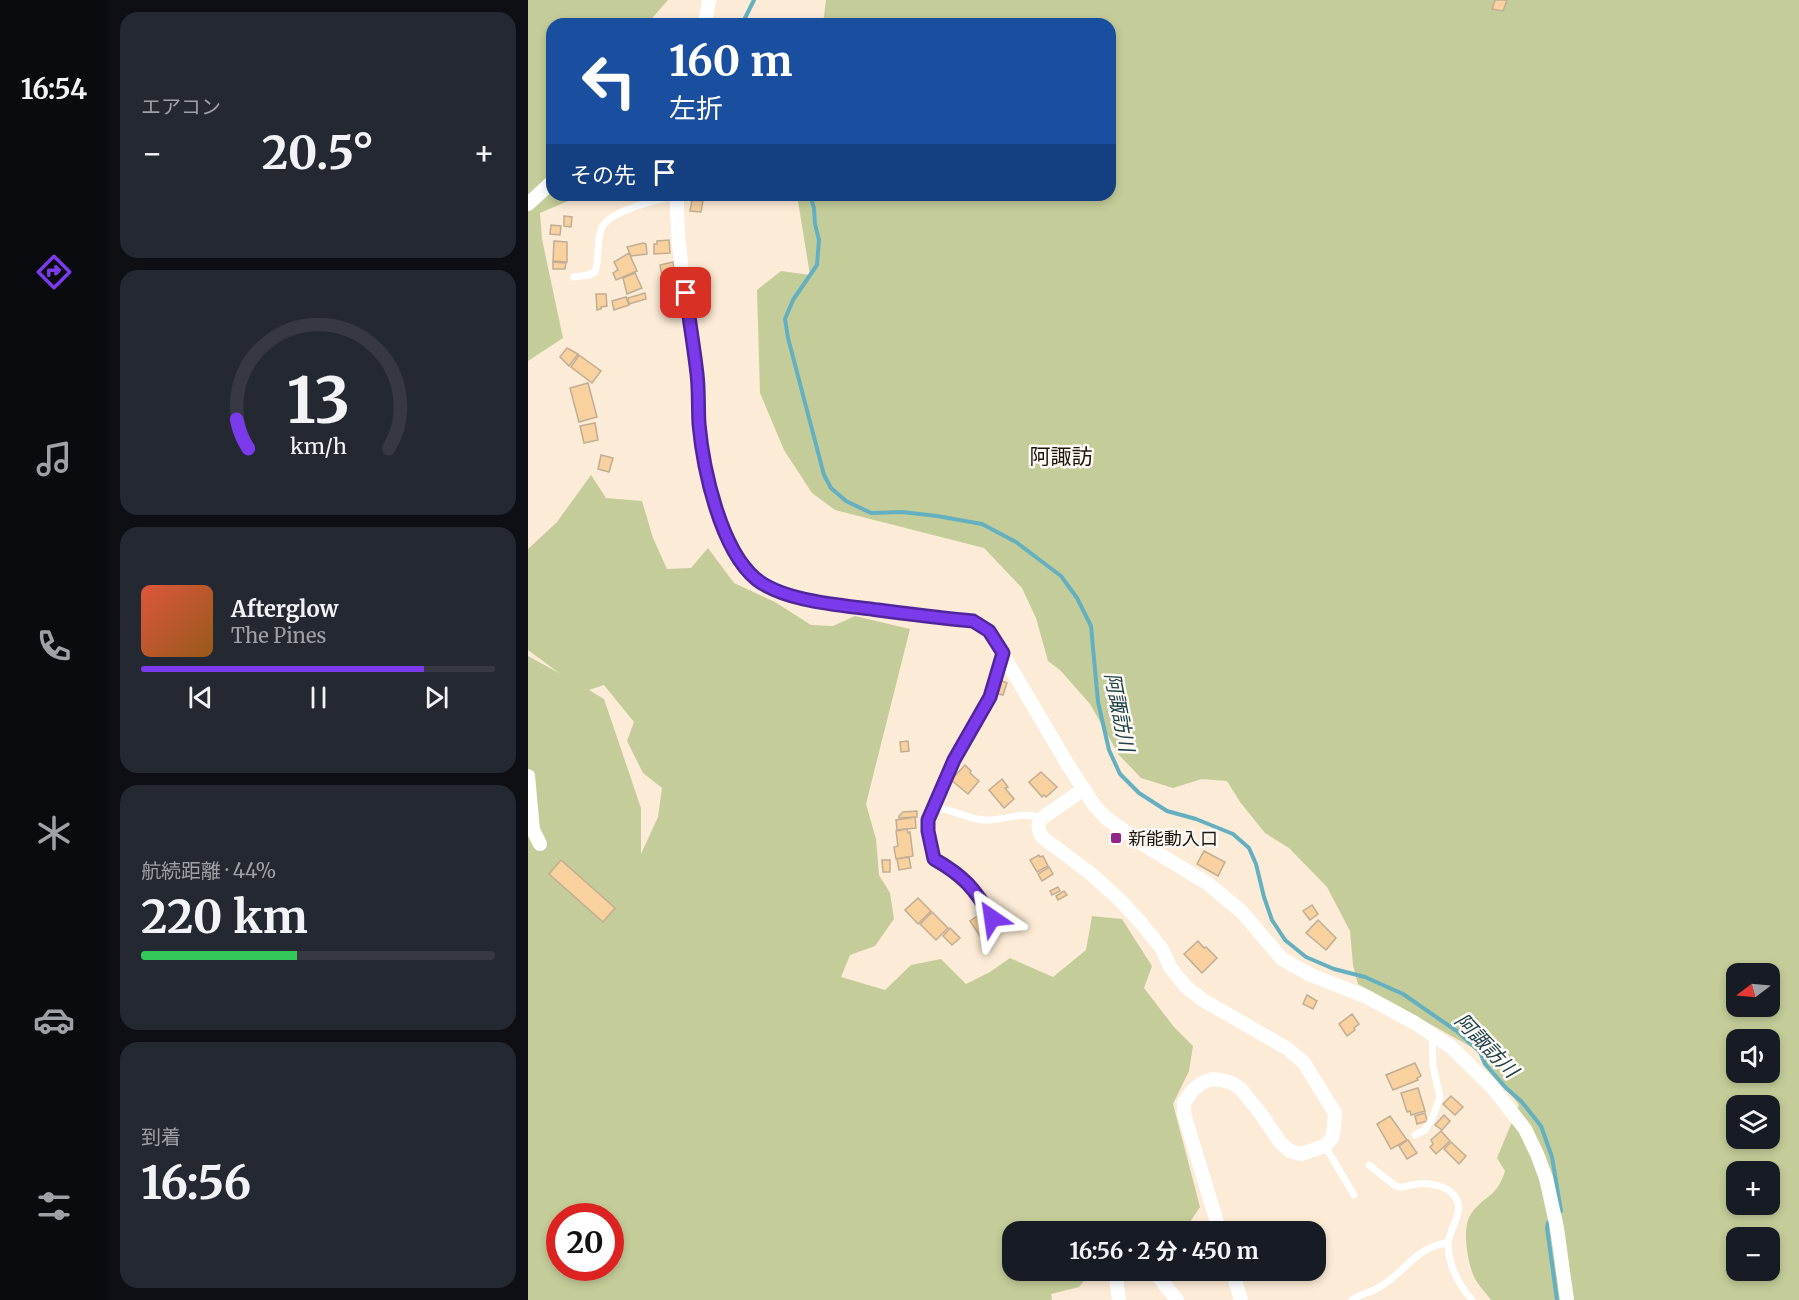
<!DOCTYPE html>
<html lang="ja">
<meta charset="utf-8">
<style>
body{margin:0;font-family:Merriweather,"Noto Sans JP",serif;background:#242831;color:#f1f3f6;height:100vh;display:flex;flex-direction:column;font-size:22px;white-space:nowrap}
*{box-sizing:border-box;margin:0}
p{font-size:20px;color:#9ea1a6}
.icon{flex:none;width:33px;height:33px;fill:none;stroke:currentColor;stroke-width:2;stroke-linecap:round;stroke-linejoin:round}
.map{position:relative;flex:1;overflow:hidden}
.side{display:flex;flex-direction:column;gap:12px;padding:12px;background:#0d0f14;width:420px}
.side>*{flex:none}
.top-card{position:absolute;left:18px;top:18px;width:570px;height:183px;border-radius:18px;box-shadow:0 3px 9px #0003;background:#1a4fa0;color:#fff;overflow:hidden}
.needle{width:39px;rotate:254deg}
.fabs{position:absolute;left:1198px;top:963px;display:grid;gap:12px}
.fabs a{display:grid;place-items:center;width:54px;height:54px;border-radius:12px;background:#171b24;box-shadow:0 3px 9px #0003;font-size:30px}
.speed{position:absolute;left:18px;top:1203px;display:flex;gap:12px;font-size:30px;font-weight:700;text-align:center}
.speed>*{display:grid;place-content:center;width:78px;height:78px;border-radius:50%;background:#171b24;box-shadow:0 3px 9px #0003;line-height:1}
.speed .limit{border:9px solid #d22;background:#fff;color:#111}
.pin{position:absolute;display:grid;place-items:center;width:51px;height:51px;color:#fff;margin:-26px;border-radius:12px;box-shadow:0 3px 9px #0006}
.me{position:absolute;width:66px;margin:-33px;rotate:328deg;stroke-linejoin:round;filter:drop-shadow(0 0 4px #0008)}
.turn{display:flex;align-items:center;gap:21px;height:126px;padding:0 24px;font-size:27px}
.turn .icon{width:78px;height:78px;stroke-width:2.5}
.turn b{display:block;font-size:42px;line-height:51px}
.then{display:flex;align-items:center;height:57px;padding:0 24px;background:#0003;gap:12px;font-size:22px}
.big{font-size:45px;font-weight:700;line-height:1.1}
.side .widget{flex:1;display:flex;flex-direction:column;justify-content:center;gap:9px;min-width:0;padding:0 21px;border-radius:18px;background:#242831}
.side .dial{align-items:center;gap:0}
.dial svg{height:156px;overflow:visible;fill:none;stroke:#363941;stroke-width:7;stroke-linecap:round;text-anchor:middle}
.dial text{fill:#f1f3f6;stroke:none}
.song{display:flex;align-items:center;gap:18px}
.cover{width:72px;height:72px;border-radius:9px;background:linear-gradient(135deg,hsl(10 70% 55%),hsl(30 70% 35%))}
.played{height:6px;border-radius:3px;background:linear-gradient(90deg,#7c3aed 80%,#363941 80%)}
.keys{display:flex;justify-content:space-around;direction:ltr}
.heat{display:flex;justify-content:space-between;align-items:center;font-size:33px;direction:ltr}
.charge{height:9px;border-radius:4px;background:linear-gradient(90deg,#34c759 44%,#363941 0)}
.trip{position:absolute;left:474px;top:1221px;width:324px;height:60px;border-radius:18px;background:#171b24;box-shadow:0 3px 9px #0003;font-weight:700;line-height:60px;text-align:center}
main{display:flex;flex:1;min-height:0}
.dock{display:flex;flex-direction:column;width:108px;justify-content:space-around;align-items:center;background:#090b0e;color:#9ea1a6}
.dock .icon{width:42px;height:42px}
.dock .current{color:#7c3aed}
.dock b{font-size:27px;color:#f1f3f6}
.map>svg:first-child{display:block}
.green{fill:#c4cd99;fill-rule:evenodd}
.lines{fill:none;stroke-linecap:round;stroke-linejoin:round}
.stream{stroke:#64b0c0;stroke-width:4}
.building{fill:#f8d19f;stroke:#c1ad94;stroke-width:1.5}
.lane{stroke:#fff;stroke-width:7}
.street{stroke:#fff;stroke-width:14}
.route-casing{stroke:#51269a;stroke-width:15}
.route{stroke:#7c3aed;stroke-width:10}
.poi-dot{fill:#922587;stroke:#fffaf5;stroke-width:2}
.labels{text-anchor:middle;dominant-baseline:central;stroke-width:5;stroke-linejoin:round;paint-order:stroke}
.poi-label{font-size:18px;fill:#1d150c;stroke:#fffaf5;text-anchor:start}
.water-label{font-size:20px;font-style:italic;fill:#1d4149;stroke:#fffaf5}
.quarter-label{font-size:21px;fill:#1d150c;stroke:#fffaf5}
</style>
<main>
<nav class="dock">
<b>16:54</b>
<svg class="icon current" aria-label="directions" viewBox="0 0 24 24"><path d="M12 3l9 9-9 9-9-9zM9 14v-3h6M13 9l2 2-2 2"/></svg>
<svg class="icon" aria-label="music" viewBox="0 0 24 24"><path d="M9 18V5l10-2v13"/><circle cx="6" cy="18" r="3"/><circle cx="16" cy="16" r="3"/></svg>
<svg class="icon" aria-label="phone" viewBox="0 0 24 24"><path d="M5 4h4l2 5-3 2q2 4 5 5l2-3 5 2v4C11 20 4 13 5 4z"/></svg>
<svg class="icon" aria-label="climate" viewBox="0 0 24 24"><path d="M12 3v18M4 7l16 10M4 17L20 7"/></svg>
<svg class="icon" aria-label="car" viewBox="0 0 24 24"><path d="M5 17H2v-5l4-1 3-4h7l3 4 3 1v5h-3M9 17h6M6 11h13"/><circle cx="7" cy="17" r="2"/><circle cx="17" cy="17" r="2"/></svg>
<svg class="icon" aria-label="filters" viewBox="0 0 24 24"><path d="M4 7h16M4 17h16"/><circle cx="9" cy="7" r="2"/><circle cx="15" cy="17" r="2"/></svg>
</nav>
<section class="side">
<div class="widget"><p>エアコン</p>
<div class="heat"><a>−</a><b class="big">20.5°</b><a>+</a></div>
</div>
<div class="widget dial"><svg viewBox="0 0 100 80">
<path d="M14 69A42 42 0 1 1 86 69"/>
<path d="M14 69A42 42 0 0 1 8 54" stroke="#7c3aed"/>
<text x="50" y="56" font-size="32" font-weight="700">13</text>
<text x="50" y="72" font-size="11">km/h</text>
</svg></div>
<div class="widget">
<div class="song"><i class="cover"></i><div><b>Afterglow</b><p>The Pines</p></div></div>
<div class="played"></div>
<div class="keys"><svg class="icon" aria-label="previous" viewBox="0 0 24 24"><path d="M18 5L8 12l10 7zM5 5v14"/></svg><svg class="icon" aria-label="pause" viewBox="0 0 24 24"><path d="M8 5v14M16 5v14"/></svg><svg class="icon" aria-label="next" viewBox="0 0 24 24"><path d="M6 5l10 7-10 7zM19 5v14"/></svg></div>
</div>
<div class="widget"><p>航続距離 · 44%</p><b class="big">220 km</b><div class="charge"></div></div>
<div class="widget"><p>到着</p><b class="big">16:56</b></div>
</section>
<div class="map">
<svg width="1271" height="1300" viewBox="0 0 1271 1300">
<rect width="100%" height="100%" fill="#fcebd6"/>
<g class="green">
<polygon points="0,0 140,0 119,24 24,24 24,195 54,195 12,213 14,239 35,338 0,361"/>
<path d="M298,0H1271V1300H963C958,1293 950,1285 946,1277C940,1263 933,1228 943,1214C957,1194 968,1199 977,1171L969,1158L991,1105L947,1049L830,984L825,965L822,931L799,887L761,848L737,833L712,802L699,781L674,779L645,788L613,778L591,755L562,704L532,670L520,661L508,618L494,588L456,548L307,510L284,493L256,450L232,393L229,290L253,271L282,275L269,195H582V24H295ZM1209,974H1242V1006H1209ZM1209,1040H1242V1072H1209ZM1209,1106H1242V1138H1209ZM1209,1172H1242V1204H1209ZM1209,1238H1242V1270H1209Z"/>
<path d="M63,475L78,498L114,501L125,538L139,569L163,568L180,548L206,583L247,602L283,625L305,626L327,616L382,629L338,804L348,839L351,875L362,893L366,919L347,946L322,955L313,977L357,990L383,965L413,959L438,984L462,972L482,958L525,977L558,950L564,916L594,919L624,966L616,988L646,1027L665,1046L661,1071L645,1104L672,1207L656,1231L484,1232V1270L564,1271L551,1287L523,1294L524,1300H0V656L31,673L0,650V549L29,522ZM76,685L106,722L99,741L115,773L134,788L130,817L113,854V808L76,699L61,690ZM32,1216H82V1268H32Z"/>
</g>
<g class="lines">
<g class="stream">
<polyline points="214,24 226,0"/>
<polyline points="282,195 286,208 287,224 291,240 289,265 265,300 257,319 260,338 296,475 303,488 318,501 343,513 374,512 409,516 454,524 488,542 533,576 549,598 563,626 570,702 581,750 592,774 611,793 639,811 668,819 705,834 721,848 728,864 736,897 744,920 757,940 778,957 806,969 837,977 875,994 930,1032 952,1052 957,1064 978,1088 993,1101 1013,1126 1024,1157 1033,1211 1029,1214"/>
<polyline points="1024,1219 1020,1223 1019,1228 1029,1300"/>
</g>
</g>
<g class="building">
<polygon points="967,0 979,0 975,11 964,9"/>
<polygon points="164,200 175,201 173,212 162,211"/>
<polygon points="36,216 44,217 43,227 36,226"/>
<polygon points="23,225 33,226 32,235 22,234"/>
<polygon points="141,240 142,253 126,254 126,244 129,244 129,241"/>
<polygon points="26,241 39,242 39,262 25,261"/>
<polygon points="115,243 118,244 119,254 103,256 99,247"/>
<polygon points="101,253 109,271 88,280 85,273 90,270 86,262"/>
<polygon points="25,262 38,263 37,269 25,269"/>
<polygon points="145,262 148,279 135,281 132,265"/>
<polygon points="107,273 114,288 99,294 95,278"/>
<polygon points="117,293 118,299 101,304 100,298"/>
<polygon points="68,294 78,294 79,306 73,307 73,309 69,310"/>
<polygon points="98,297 101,305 86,310 84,301"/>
<polygon points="39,348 50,354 41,366 32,357"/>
<polygon points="51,355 73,371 64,383 43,367"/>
<polygon points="60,383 69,417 51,422 42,388"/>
<polygon points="67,423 70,440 56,443 52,426"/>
<polygon points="73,455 85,458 81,472 70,469"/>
<polygon points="472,680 479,683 475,695 467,693"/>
<polygon points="380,741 381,751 373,752 372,742"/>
<polygon points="437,765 443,771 442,773 451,781 440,794 423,780"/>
<polygon points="513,772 529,787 518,797 516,795 514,797 501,782"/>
<polygon points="474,779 480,787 477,788 486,799 476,808 461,790"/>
<polygon points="389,811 389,817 371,818 371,816 375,812"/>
<polygon points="387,817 388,828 369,830 368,820"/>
<polygon points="379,829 380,833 382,832 385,856 368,859 366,847 370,846 368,831"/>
<polygon points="676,851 697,862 690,876 669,864"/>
<polygon points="511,855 512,857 515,856 520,866 509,872 502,860"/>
<polygon points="381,857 383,868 371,870 369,859"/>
<polygon points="33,860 87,908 75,922 21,874"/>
<polygon points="354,860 362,860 362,872 355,872"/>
<polygon points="521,867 525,874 514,881 510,874"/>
<polygon points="530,887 532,891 524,895 522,891"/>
<polygon points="536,891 539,895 530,900 528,896"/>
<polygon points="390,898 403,911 390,924 377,910"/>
<polygon points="784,905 790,914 782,920 775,911"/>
<polygon points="404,912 420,928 408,940 392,924"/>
<polygon points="454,913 462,927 456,930 458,933 452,936 442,921"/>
<polygon points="790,920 808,938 798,950 778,933"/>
<polygon points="422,928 432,938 424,945 415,936"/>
<polygon points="670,941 676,948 678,947 689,958 674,973 656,954"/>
<polygon points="779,995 789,1001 785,1009 775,1004"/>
<polygon points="824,1014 831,1024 826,1028 827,1030 819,1036 811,1024"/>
<polygon points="887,1063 893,1076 889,1078 890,1080 865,1090 858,1075"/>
<polygon points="890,1088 897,1111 883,1115 882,1111 879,1112 873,1093"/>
<polygon points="923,1096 935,1107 927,1115 915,1104"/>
<polygon points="897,1113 899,1121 889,1124 887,1116"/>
<polygon points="916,1115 922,1121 914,1130 907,1125"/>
<polygon points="862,1116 879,1140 863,1149 849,1124"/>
<polygon points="913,1131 922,1141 908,1154 902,1147 905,1144 903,1140"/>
<polygon points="880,1140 889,1153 879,1159 871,1146"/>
<polygon points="923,1142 938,1156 931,1164 916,1149"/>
</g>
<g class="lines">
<g class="lane">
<path d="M46,277L61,275L67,272C72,258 68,244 73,230C79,210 129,201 148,195"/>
<path d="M405,808C425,808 444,822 462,820C482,819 493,811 514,818"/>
<path d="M464,918C447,889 436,876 406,859L400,831V820L426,760L462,697L475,656"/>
<polyline points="887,1135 897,1130 904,1119 912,1097 905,1066 904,1035"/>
<polyline points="797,1146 826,1195"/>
<path d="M841,1165C848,1170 865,1186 871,1187C876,1188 883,1184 889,1184C900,1183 916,1185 924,1193C941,1209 920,1228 920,1245C921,1267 930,1284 944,1300"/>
<path d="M824,1300C832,1294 841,1293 850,1288C876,1274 888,1246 920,1243"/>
</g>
<g class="street">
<polyline points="177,24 181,0"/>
<path d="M149,195C148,254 161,313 169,372C171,390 169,408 171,426C176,469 193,556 231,580C266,603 314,605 354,610C384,614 415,618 445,621L461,631L540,765L566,805L578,818L616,845L679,883L714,912L754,959L783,975L839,997L887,1023L923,1047L964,1087L997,1129L1009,1154L1018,1178L1029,1228L1039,1300"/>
<polyline points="0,204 24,182"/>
<polyline points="0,776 5,830 12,844"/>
<path d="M556,789L514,818C508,824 511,830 514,837L562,873L593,901L614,924L634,949L642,967L658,987L675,1000L760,1049L776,1063L807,1113L806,1128L804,1138L797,1146L773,1154L762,1151L752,1142L733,1114L713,1089L704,1083L693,1080L684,1079L674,1083L665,1090L656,1103V1114L692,1232"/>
<polyline points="587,1270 591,1300"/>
<polyline points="625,1270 649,1300"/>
<polyline points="704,1270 713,1300"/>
</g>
</g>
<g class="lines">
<defs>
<path id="route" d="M158,293C161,320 166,347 169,374C171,391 170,407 171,424C175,468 192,549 228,579C257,602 314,605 350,610C382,614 413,618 445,621L461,631L475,653L462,697L426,760L400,820V831L406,859C436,876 447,889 464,918"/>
</defs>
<use href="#route" class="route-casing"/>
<use href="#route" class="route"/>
</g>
<rect class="poi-dot" x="582" y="832" width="12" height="12" rx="3"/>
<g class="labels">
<g class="poi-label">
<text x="600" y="838">新能動入口</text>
</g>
<g class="water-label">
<text transform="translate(592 712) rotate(79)">阿諏訪川</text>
<text transform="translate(959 1045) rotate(46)">阿諏訪川</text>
</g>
<g class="quarter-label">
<text x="533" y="456">阿諏訪</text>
</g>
</g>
</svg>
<div class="fabs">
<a><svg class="needle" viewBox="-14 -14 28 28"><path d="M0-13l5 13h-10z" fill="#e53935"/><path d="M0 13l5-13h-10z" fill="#9ea1a6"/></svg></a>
<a><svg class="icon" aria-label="sound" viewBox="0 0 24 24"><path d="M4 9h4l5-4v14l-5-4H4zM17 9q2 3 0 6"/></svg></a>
<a><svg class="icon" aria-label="layers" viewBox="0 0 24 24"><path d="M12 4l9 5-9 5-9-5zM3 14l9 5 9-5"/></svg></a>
<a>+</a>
<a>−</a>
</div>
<div class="speed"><div class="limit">20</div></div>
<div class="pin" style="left:158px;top:293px;background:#d93025"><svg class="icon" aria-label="arrive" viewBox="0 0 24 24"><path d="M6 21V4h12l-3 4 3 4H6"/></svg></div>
<svg class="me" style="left:464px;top:918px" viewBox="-20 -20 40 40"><path d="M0-17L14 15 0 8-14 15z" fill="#7c3aed" stroke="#fff" stroke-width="4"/></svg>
<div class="trip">16:56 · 2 分 · 450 m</div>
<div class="top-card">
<div class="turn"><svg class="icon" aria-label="left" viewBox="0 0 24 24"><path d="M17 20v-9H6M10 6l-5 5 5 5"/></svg><div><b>160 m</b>左折</div></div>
<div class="then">その先<svg class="icon" aria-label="arrive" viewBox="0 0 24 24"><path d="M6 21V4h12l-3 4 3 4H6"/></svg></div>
</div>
</div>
</main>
